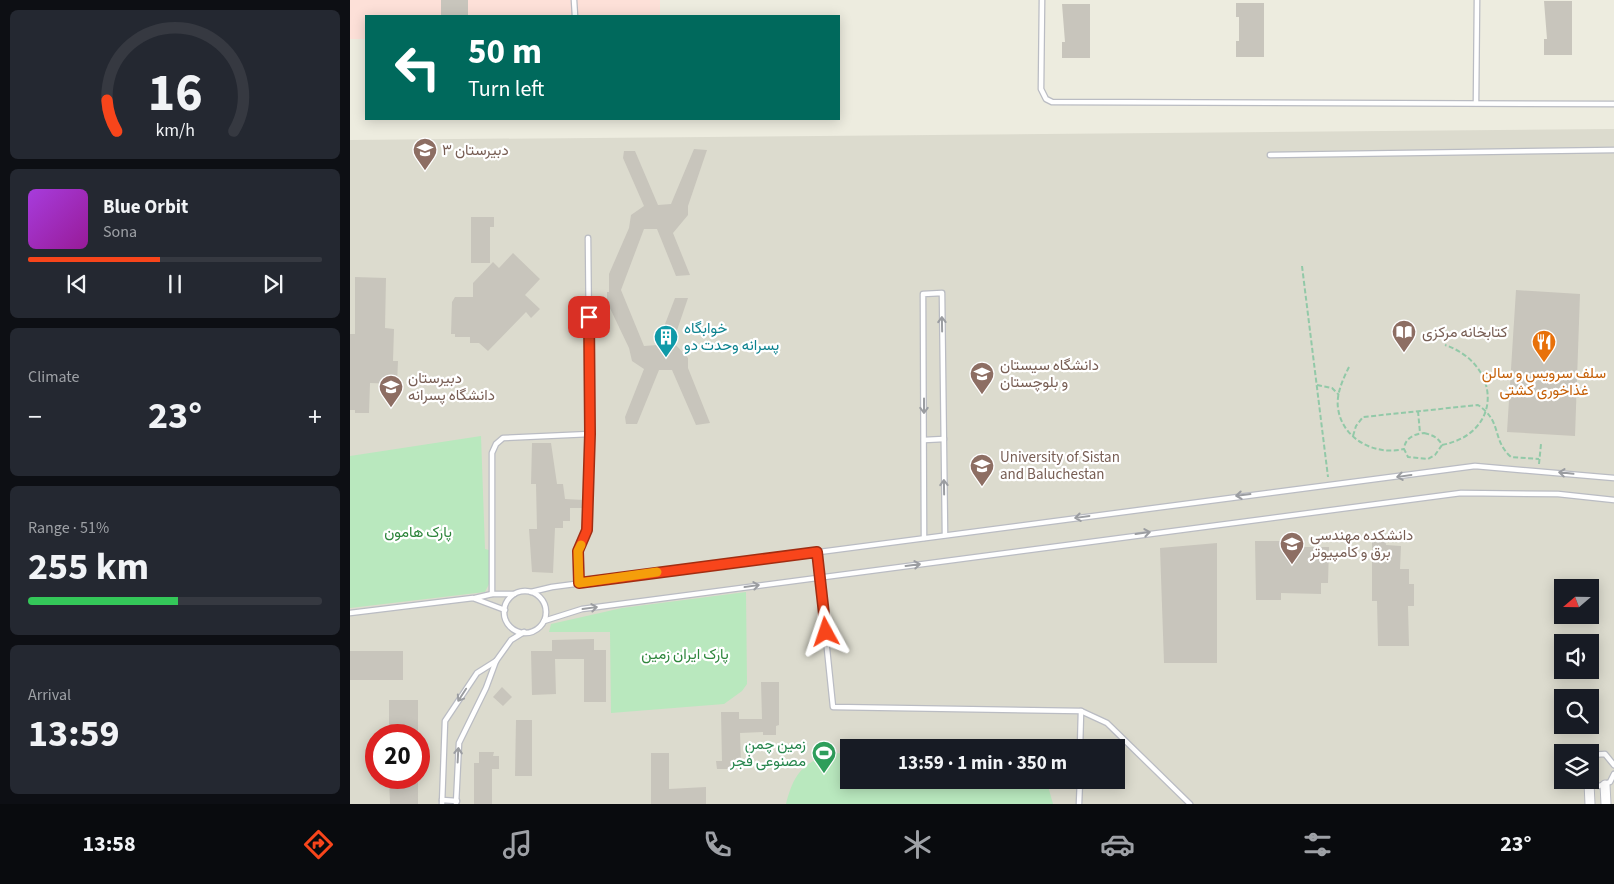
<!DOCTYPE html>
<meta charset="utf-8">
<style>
body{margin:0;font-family:"Source Sans 3",Vazirmatn,sans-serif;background:#242831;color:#f1f3f6;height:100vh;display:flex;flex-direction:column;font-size:19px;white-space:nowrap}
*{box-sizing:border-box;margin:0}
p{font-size:16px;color:#9ea1a6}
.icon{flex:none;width:28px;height:28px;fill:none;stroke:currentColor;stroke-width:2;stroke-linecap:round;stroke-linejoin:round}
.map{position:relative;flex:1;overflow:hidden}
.drawer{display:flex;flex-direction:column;gap:10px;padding:10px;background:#0d0f14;width:350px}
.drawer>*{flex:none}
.banner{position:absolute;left:15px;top:15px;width:475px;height:105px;border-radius:0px;box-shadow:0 2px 12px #0003;background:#00695c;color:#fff;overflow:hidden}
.needle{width:32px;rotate:250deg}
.controls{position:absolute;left:1204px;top:579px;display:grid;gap:10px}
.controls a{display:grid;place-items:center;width:45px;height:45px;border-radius:0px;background:#171b24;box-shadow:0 2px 12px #0003;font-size:25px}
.speed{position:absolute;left:15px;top:724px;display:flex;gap:10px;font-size:25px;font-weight:700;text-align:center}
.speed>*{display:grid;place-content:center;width:65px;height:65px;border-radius:50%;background:#171b24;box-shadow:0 2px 12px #0003;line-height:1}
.speed .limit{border:8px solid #d22;background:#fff;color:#111}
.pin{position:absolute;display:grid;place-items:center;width:42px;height:42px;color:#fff;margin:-21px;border-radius:10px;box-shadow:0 2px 8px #0006}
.me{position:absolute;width:55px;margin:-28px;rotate:355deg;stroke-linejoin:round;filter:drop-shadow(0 0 4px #0008)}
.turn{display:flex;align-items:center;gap:18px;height:105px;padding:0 20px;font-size:22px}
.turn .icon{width:65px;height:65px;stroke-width:2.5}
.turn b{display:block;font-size:35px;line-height:42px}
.big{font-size:38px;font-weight:700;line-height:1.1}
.drawer .widget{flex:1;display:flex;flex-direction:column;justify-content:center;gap:8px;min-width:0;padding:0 18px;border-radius:8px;background:#242831}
.drawer .dial{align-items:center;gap:0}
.dial svg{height:130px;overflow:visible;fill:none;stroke:#363941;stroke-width:7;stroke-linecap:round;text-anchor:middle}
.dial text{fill:#f1f3f6;stroke:none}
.song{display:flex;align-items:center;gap:15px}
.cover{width:60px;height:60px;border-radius:8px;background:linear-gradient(135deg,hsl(280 70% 55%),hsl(300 70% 35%))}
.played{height:5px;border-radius:2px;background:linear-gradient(90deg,#f8451b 45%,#363941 45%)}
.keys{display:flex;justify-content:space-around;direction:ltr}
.heat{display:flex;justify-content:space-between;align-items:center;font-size:28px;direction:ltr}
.charge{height:8px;border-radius:4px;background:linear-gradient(90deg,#34c759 51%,#363941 0)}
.trip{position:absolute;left:490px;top:739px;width:285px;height:50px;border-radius:0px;background:#171b24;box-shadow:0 2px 12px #0003;font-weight:700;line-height:50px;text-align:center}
.tabs{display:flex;height:80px;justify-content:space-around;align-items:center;background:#090b0e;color:#9ea1a6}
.tabs .icon{width:35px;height:35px}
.tabs .on{color:#f8451b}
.tabs b{font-size:22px;color:#f1f3f6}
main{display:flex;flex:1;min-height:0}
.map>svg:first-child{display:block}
.education{fill:#dcdbce;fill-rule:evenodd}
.medical{fill:#fde0d8}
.green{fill:#b9e8be}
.building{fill:#c8c5bc}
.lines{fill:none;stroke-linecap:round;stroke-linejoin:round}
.lane-casing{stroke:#babcc3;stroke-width:7}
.street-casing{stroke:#babcc3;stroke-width:11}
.path{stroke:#92c9a8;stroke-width:2;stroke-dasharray:5 2.5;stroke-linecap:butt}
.lane{stroke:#fff;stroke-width:4.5}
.street{stroke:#fff;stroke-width:9}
.oneway{stroke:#9b9da1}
.route-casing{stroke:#a12d12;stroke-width:12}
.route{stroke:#f8451b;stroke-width:9}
.slow{stroke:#f59e0b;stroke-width:9}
.labels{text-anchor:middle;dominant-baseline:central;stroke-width:4.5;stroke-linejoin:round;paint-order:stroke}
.education-label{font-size:15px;fill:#785e54;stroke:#fff;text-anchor:start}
.culture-label{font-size:15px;fill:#0d838f;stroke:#fff;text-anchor:start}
.food-label{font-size:15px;fill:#c56008;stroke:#fff}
.park-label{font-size:15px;fill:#2d853b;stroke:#fff}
.leisure-label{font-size:15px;fill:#27864d;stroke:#fff;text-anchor:end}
</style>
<main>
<section class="drawer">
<div class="widget dial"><svg viewBox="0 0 100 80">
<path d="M14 69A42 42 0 1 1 86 69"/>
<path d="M14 69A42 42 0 0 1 8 50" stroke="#f8451b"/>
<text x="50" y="56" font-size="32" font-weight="700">16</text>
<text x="50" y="72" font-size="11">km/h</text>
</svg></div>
<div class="widget">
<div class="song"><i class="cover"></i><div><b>Blue Orbit</b><p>Sona</p></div></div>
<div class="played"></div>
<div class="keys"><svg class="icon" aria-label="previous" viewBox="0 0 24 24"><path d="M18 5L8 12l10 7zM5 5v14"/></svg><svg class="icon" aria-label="pause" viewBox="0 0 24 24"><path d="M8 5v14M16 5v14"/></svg><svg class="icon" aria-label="next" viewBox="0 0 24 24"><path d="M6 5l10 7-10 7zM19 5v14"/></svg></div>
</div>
<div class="widget"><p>Climate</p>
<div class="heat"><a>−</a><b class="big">23°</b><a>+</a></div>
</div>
<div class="widget"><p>Range · 51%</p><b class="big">255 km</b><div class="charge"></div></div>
<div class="widget"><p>Arrival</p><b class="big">13:59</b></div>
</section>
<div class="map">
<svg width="1264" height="804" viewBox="0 0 1264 804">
<rect width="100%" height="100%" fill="#edecdf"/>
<path class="education" d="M1264,129V804H0V140ZM1212,588H1240V615H1212ZM1212,642H1240V670H1212ZM1212,698H1240V725H1212ZM26,735H69V778H26ZM499,748H766V780H499ZM1212,752H1240V780H1212Z"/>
<polygon class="medical" points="0,0 310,0 310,16 16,16 16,39 0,39"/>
<g class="green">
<polygon points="131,436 135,549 139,550 139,584 135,592 0,608 0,456"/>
<polygon points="396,592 397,684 392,691 374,704 261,713 260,632 199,632 201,624 272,608"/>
<path d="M484,753L499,754V780H693L698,786L703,804H436C444,773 453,762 484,753Z"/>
</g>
<g class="building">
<rect x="91" y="0" width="27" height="16"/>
<polygon points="1194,1 1222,1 1222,55 1194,55 1194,39 1197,39"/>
<polygon points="886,3 914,3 914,57 886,57 886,41 889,41 889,17 886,17"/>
<polygon points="712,4 740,4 740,58 712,58 712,42 715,42"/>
<polygon points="344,149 357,150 338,206 338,215 323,233 340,275 326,276 307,229 294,229 271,290 294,346 307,345 325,298 338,298 323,342 338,358 338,368 360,423 346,425 322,370 309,370 287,424 276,424 275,417 294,369 282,361 279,348 257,302 257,292 259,292 259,274 279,228 281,215 294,206 273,158 274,151 285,151 308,205 321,204"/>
<polygon points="121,217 144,217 144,227 140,227 140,263 121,263"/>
<polygon points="163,253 190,279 175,295 190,309 181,318 176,312 138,351 129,343 120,343 120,337 105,337 105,334 101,334 102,302 105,297 123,297 123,283 143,262 149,268"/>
<polygon points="5,277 36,278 35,328 44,329 43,361 48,361 47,384 20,383 19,413 5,413 5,410 0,410 0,334 5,334"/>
<polygon points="1166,290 1230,294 1225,436 1157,432"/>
<polygon points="182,443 201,443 207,484 213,484 215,499 234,500 234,508 220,508 220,521 213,521 213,528 205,528 203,573 182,572 179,529 187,529 186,484 181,484"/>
<polygon points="1022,539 1035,539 1036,545 1051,546 1050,569 1059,569 1059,584 1064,584 1064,606 1058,606 1059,646 1028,646 1027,601 1022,601"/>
<polygon points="905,541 948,541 948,547 979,547 978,583 971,583 971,594 931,593 931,600 906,600"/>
<polygon points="867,543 867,663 814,663 810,548"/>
<polygon points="244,639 244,650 256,650 256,702 234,702 234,659 205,659 206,694 182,695 181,651 202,651 202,640"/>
<rect x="0" y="651" width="53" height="29"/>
<polygon points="411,682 429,682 429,725 426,726 426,735 413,735 413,732 390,733 391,761 394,761 394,769 367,769 366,761 372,761 371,712 389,712 389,719 412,719"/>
<polygon points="152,687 162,697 153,706 143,697"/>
<rect x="39" y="700" width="29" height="35"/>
<polygon points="166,720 182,720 182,776 165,776"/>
<polygon points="129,752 144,752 143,756 149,756 149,769 142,769 142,804 124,804 124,763 129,763"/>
<polygon points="301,753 319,753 319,789 356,787 356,804 301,804"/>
<polygon points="39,778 68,778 68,804 40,804"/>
</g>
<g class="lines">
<defs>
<g id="lane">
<polyline points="224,0 225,16"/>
<polyline points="692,0 691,89 696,99 702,102 1264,104"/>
<polyline points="1126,103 1127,0"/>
<polyline points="920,155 1264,150"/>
<polyline points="574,440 594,439"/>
<polyline points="574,538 573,294 592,293 595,535"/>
<polyline points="467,552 483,707 731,711 757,723 840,804"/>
<polyline points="229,583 228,551 237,530 240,434 238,238"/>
<circle cx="175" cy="612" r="21"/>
<polyline points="181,592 202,587 1125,466 1264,478"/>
<polyline points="142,594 142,453 146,444 153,438 240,434"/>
<polyline points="125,598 142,594 164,594"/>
<polyline points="0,613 123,598 155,610"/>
<polyline points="194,621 232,609 1111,493 1208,494 1264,500"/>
<polyline points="730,748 731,711"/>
<polyline points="1240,755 1255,754 1264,765"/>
<polyline points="1236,780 1249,786 1260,782 1264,774"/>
<polyline points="92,800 107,801"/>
<polyline points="92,804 95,721 127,673 146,661"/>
<polyline points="106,804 109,743 136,688 146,661 161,640 174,632"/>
<polyline points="729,804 730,780"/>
</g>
<g id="street">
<polyline points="1239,783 1240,804"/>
<polyline points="1255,785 1256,804"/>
</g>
</defs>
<use href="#lane" class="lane-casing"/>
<use href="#street" class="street-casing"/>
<g class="path">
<polyline points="952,266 978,477"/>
<path d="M999,367C993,379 986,394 988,408C992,439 1025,456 1054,449"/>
<polyline points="967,385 982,388 989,395"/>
<polyline points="1068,411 1070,433"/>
<path d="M1074,433C1082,435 1088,437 1092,445L1085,455L1078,459L1058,457L1054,449C1055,438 1064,434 1074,433Z"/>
<path d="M1003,436L1006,426L1013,417L1128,405C1153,422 1141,439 1161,457L1189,459"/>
<path d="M1092,445C1154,433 1151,364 1095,345"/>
<polyline points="1189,464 1191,444"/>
</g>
<use href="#lane" class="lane"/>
<use href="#street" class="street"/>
</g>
<defs><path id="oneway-shaft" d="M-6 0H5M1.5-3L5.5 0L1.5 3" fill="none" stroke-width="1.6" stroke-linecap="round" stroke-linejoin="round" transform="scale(1.25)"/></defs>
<g class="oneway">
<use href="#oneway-shaft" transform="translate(592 324) rotate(-91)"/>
<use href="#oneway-shaft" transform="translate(574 406) rotate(90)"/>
<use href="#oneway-shaft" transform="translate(1216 473) rotate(-174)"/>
<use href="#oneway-shaft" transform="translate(1054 476) rotate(172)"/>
<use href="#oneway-shaft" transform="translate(594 487) rotate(-91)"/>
<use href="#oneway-shaft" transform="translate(893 495) rotate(173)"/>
<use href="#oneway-shaft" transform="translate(732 517) rotate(172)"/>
<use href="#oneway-shaft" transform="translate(793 533) rotate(-8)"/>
<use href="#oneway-shaft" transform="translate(563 565) rotate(-7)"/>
<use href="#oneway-shaft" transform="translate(402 586) rotate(-8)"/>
<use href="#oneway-shaft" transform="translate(240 608) rotate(-8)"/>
<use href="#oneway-shaft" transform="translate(112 695) rotate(123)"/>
<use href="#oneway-shaft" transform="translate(108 755) rotate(-87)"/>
</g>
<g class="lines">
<defs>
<polyline id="route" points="239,317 240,434 237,530 228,551 229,583 467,552 476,632"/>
</defs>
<use href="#route" class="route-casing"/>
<use href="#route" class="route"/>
<polyline class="slow" points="231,545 228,551 229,583 307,572"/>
</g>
<defs>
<symbol id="school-pin" viewBox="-11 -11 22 30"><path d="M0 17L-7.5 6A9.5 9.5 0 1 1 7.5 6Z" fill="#8d6e63" stroke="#fff"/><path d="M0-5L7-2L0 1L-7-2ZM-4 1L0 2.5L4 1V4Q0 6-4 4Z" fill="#fff"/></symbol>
<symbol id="library-pin" viewBox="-11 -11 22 30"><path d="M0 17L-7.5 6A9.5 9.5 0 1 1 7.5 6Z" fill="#8d6e63" stroke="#fff"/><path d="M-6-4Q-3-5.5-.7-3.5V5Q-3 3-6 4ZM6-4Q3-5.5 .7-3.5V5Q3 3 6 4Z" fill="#fff"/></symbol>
<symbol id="building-pin" viewBox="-11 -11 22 30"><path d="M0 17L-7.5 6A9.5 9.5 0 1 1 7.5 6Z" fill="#0f9aa8" stroke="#fff"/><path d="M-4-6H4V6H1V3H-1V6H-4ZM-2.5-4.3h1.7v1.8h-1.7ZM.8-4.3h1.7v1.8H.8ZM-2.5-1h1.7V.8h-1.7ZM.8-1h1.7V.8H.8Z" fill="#fff"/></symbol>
<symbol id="restaurant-pin" viewBox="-11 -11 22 30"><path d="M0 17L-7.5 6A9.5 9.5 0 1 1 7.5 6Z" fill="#e8710a" stroke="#fff"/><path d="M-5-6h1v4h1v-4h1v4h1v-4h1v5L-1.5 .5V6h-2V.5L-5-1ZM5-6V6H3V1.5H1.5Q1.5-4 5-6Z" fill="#fff"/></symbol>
<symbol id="university-pin" viewBox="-11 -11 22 30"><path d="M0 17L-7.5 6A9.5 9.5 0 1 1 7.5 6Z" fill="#8d6e63" stroke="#fff"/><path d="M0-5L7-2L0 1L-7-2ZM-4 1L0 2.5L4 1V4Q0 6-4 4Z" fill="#fff"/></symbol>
<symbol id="stadium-pin" viewBox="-11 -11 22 30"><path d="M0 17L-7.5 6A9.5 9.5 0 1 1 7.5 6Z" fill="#2e9e5b" stroke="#fff"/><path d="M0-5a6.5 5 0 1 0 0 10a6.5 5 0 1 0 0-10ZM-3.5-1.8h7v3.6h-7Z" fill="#fff"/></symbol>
</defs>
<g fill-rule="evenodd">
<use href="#school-pin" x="61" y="136" width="28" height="38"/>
<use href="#library-pin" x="1040" y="318" width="28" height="38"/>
<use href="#building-pin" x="302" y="323" width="28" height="38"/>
<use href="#restaurant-pin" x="1180" y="328" width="28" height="38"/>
<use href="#university-pin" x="618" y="360" width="28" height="38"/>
<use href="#school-pin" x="27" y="373" width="28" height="38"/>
<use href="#university-pin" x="618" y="452" width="28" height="38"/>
<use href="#school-pin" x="928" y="530" width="28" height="38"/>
<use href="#stadium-pin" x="460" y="739" width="28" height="38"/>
</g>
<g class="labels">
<g class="education-label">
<text x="92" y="150">دبیرستان ۳</text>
<text x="1072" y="332">کتابخانه مرکزی</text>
<text x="650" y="365">دانشگاه سیستان<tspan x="650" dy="17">و بلوچستان</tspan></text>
<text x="58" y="378">دبیرستان<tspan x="58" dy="17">دانشگاه پسرانه</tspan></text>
<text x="650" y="457">University of Sistan<tspan x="650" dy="17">and Baluchestan</tspan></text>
<text x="960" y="535">دانشکده مهندسی<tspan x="960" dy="17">برق و کامپیوتر</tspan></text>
</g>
<g class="culture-label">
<text x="334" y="328">خوابگاه<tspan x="334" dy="17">پسرانه وحدت دو</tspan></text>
</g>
<g class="food-label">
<text x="1194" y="373">سلف سرویس و سالن<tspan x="1194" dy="17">غذاخوری کشتی</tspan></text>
</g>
<g class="park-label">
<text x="68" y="532">پارک هامون</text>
<text x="335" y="654">پارک ایران زمین</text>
</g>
<g class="leisure-label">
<text x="456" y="744">زمین چمن<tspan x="456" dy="17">مصنوعی فجر</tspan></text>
</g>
</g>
</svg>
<div class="controls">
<a><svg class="needle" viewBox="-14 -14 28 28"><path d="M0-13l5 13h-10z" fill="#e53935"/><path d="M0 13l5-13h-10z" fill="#9ea1a6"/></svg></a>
<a><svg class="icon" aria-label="sound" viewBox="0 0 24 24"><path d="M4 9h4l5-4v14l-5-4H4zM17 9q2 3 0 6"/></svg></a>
<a><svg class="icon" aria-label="search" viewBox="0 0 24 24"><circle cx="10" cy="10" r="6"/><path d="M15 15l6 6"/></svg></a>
<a><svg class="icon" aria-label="layers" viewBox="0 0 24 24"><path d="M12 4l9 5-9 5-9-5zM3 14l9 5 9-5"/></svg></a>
</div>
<div class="speed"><div class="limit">20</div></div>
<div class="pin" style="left:239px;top:317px;background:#d93025"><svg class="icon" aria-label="arrive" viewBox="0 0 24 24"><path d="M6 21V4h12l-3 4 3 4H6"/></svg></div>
<svg class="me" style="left:476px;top:632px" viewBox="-20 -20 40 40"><path d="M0-17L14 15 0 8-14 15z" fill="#f8451b" stroke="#fff" stroke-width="4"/></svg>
<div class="trip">13:59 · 1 min · 350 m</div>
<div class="banner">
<div class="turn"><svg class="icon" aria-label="left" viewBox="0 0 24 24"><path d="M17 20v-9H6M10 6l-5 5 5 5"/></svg><div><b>50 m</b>Turn left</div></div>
</div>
</div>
</main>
<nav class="tabs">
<b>13:58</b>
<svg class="icon on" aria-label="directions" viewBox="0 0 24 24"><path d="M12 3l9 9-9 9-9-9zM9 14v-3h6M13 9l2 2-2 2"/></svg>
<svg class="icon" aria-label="music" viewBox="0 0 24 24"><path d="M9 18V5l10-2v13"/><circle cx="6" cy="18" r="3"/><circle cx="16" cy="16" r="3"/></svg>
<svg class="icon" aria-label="phone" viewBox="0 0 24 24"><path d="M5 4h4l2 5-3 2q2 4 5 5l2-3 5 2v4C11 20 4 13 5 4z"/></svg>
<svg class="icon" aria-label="climate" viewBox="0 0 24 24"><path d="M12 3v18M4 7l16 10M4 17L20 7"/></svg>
<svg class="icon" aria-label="car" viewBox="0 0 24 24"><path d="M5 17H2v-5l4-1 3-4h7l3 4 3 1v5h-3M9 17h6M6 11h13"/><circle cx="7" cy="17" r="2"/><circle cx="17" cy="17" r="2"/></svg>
<svg class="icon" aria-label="filters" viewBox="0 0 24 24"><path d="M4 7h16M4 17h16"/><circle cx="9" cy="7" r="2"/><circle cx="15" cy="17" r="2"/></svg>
<b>23°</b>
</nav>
